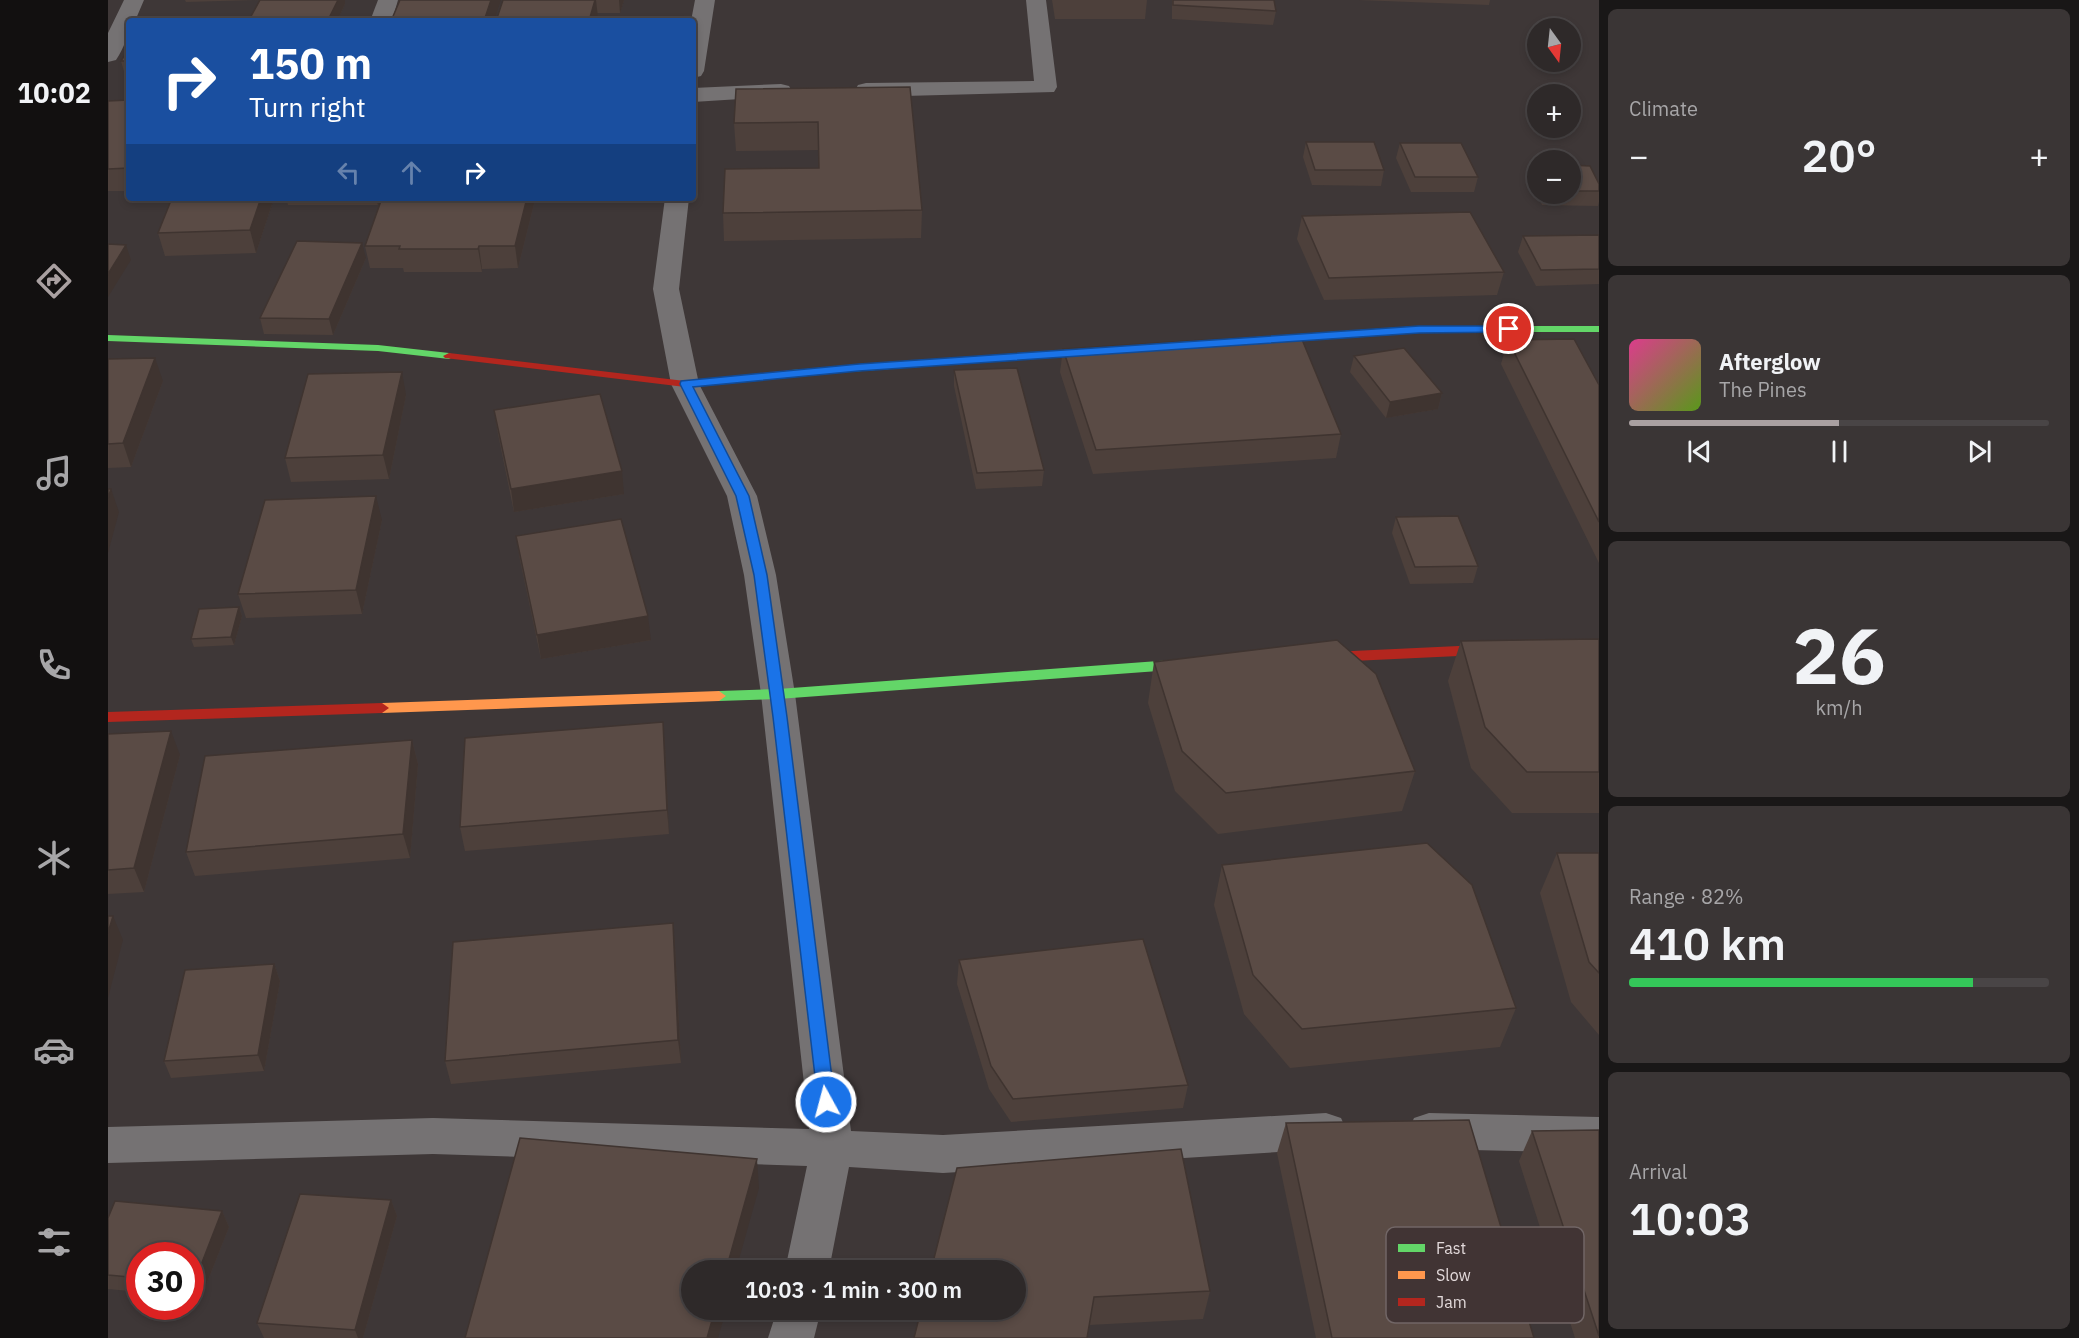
<!DOCTYPE html>
<meta charset="utf-8">
<style>
body{margin:0;font-family:"IBM Plex Sans",sans-serif;background:#3a3535;color:#f1f3f6;height:100vh;display:flex;flex-direction:column;font-size:22px;white-space:nowrap}
*{box-sizing:border-box;margin:0}
p{font-size:20px;color:#a7a6a8}
.icon{flex:none;width:33px;height:33px;fill:none;stroke:currentColor;stroke-width:2;stroke-linecap:round;stroke-linejoin:round}
.map{position:relative;flex:1;overflow:hidden}
.panel{display:flex;flex-direction:column;gap:9px;padding:9px;background:#191717;width:480px}
.panel>*{flex:none}
.banner{position:absolute;left:18px;top:18px;width:570px;height:183px;border-radius:6px;box-shadow:0 3px 9px #0003,0 0 0 2px #494546;background:#1a4fa0;color:#fff;overflow:hidden}
.needle{width:39px;rotate:165deg}
.tools{position:absolute;left:1419px;top:18px;display:grid;gap:12px}
.tools a{display:grid;place-items:center;width:54px;height:54px;border-radius:50%;background:#2e2929;box-shadow:0 3px 9px #0003,0 0 0 2px #494546;font-size:30px}
.speed{position:absolute;left:18px;top:1242px;display:flex;gap:12px;font-size:30px;font-weight:700;text-align:center}
.speed>*{display:grid;place-content:center;width:78px;height:78px;border-radius:50%;background:#2e2929;box-shadow:0 3px 9px #0003,0 0 0 2px #494546;line-height:1}
.speed .limit{border:9px solid #d22;background:#fff;color:#111}
.pin{position:absolute;display:grid;place-items:center;width:51px;height:51px;color:#fff;margin:-26px;border:3px solid #fff;border-radius:50%;box-shadow:0 2px 6px #0007}
.me{position:absolute;width:66px;margin:-33px;rotate:353deg;stroke-linejoin:round;filter:drop-shadow(0 0 4px #0008)}
.turn{display:flex;align-items:center;gap:21px;height:126px;padding:0 24px;font-size:27px}
.turn .icon{width:78px;height:78px;stroke-width:2.5}
.turn b{display:block;font-size:42px;line-height:51px}
.lanes{display:flex;align-items:center;height:57px;padding:0 24px;background:#0003;justify-content:center;gap:30px;direction:ltr}
.lanes .off{opacity:.35}
.big{font-size:45px;font-weight:600;line-height:1.1}
.panel .widget{flex:1;display:flex;flex-direction:column;justify-content:center;gap:9px;min-width:0;padding:0 21px;border-radius:9px;background:#3a3535}
.panel .dial{align-items:center;gap:0}
.dial b{font-size:78px;line-height:1}
.song{display:flex;align-items:center;gap:18px}
.cover{width:72px;height:72px;border-radius:9px;background:linear-gradient(135deg,hsl(330 70% 55%),hsl(90 70% 35%))}
.played{height:6px;border-radius:3px;background:linear-gradient(90deg,#a9a0a1 50%,#494546 50%)}
.keys{display:flex;justify-content:space-around;direction:ltr}
.heat{display:flex;justify-content:space-between;align-items:center;font-size:33px;direction:ltr}
.charge{height:9px;border-radius:4px;background:linear-gradient(90deg,#34c759 82%,#494546 0)}
.trip{position:absolute;left:573px;top:1260px;width:345px;height:60px;border-radius:30px;background:#2e2929;box-shadow:0 3px 9px #0003,0 0 0 2px #494546;font-weight:600;line-height:60px;text-align:center}
main{display:flex;flex:1;min-height:0}
.dock{display:flex;flex-direction:column;width:108px;justify-content:space-around;align-items:center;background:#121010;color:#a7a6a8}
.dock .icon{width:42px;height:42px}
.dock .active{color:#a9a0a1}
.dock b{font-size:27px;color:#f1f3f6}
.map>svg:first-child{display:block}
.lines{fill:none;stroke-linecap:round;stroke-linejoin:round}
.street{fill:#757273;fill-rule:evenodd}
.fast{fill:#63d668;fill-rule:evenodd}
.slow{fill:#ff974d;fill-rule:evenodd}
.jam{fill:#b3261e;fill-rule:evenodd}
.wall{fill:#4d403b}
.shaded-wall{fill:#3f3430}
.building{fill:#5a4b45;stroke:#3f3430;stroke-width:1.5}
.route{fill:#1a73e8;stroke:#114b97;stroke-width:1.5}
.key{fill:#413434;stroke:#716666;stroke-width:1.5}
.key-label{font-size:16px;fill:#e2d9da}
</style>
<main>
<nav class="dock">
<b>10:02</b>
<svg class="icon active" aria-label="directions" viewBox="0 0 24 24"><path d="M12 3l9 9-9 9-9-9zM9 14v-3h6M13 9l2 2-2 2"/></svg>
<svg class="icon" aria-label="music" viewBox="0 0 24 24"><path d="M9 18V5l10-2v13"/><circle cx="6" cy="18" r="3"/><circle cx="16" cy="16" r="3"/></svg>
<svg class="icon" aria-label="phone" viewBox="0 0 24 24"><path d="M5 4h4l2 5-3 2q2 4 5 5l2-3 5 2v4C11 20 4 13 5 4z"/></svg>
<svg class="icon" aria-label="climate" viewBox="0 0 24 24"><path d="M12 3v18M4 7l16 10M4 17L20 7"/></svg>
<svg class="icon" aria-label="car" viewBox="0 0 24 24"><path d="M5 17H2v-5l4-1 3-4h7l3 4 3 1v5h-3M9 17h6M6 11h13"/><circle cx="7" cy="17" r="2"/><circle cx="17" cy="17" r="2"/></svg>
<svg class="icon" aria-label="filters" viewBox="0 0 24 24"><path d="M4 7h16M4 17h16"/><circle cx="9" cy="7" r="2"/><circle cx="15" cy="17" r="2"/></svg>
</nav>
<div class="map">
<svg width="1491" height="1338" viewBox="0 0 1491 1338">
<rect width="100%" height="100%" fill="#3e3737"/>
<g class="lines">
<g class="street">
<path d="M16,0H36L27,21H21C21,35 16,48 8,60L0,62V33Z"/>
<polygon points="270,0 290,0 284,21 262,21"/>
<polygon points="587,0 607,0 596,71 593,76 585,78 585,21 583,21"/>
<polygon points="918,0 938,0 949,87 946,92 758,97 750,95 747,90 750,85 758,83 926,81"/>
<polygon points="673,84 681,86 684,91 681,96 585,102 585,88"/>
<polygon points="557,198 581,198 571,289 591,384 649,496 668,575 687,694 743,1131 835,1135 1218,1113 1233,1118 1239,1131 1233,1144 1218,1149 835,1173 741,1167 721,1270 677,1270 699,1166 325,1154 0,1163 0,1127 325,1118 701,1129 653,694 636,575 619,496 563,384 545,289"/>
<polygon points="1321,1113 1491,1117 1491,1153 1321,1149 1306,1144 1300,1131 1306,1118"/>
<polygon points="669,1310 713,1310 706,1338 660,1338"/>
</g>
<g class="fast">
<polygon points="1311,326 1491,326 1491,332 1311,332 1148,343 1142,340 1148,337"/>
<polygon points="0,335 270,345 341,353 347,356 341,359 270,351 0,341"/>
<polygon points="998,348 1004,351 1002,353 684,376 678,373 684,370"/>
<polygon points="1091,658 1098,663 1091,668 670,699 611,701 604,696 611,691 670,689"/>
</g>
<polygon class="slow" points="611,691 618,696 611,701 274,713 267,708 274,703"/>
<g class="jam">
<polygon points="341,353 577,381 684,370 690,373 684,376 577,387 337,358 335,356"/>
<polygon points="1393,644 1400,649 1393,654 1202,663 1195,658 1202,653"/>
<polygon points="274,703 281,708 274,713 0,722 0,712"/>
</g>
</g>
<g class="wall">
<polygon points="77,0 237,0 237,4 229,21 142,21 152,0 78,2"/>
<polygon points="395,0 516,0 512,13 489,13 490,17"/>
<polygon points="944,0 1039,0 1037,19 947,19"/>
<polygon points="1064,0 1166,0 1168,11 1165,25 1064,19"/>
<polygon points="1250,0 1382,0 1381,5"/>
<polygon points="21,48 21,82 19,82 13,61"/>
<polygon points="802,87 814,210 813,238 616,241 615,213 711,168 711,150 628,151 626,123"/>
<polygon points="21,100 21,191 0,191 0,101"/>
<polygon points="1198,142 1276,170 1273,186 1204,185 1195,157"/>
<polygon points="1292,143 1370,177 1366,192 1303,192 1288,158"/>
<polygon points="1427,165 1430,165 1430,194 1462,194 1462,165 1491,184 1491,202 1490,206 1434,205 1423,180"/>
<polygon points="166,198 148,253 57,256 50,233"/>
<polygon points="178,198 272,198 270,205 180,205"/>
<polygon points="274,198 425,198 426,204 410,268 374,269 374,272 296,272 295,268 262,268 257,246"/>
<polygon points="1194,216 1396,272 1389,295 1216,300 1189,239"/>
<polygon points="1491,235 1491,284 1428,286 1410,252 1415,236"/>
<polygon points="258,258 225,335 156,334 152,318"/>
<polygon points="1400,340 1491,385 1491,563 1393,364"/>
<polygon points="955,349 1233,434 1228,458 985,474 952,372"/>
<polygon points="1246,356 1334,393 1330,409 1278,418 1242,372"/>
<polygon points="0,359 55,381 23,467 0,468"/>
<polygon points="846,370 936,470 934,486 868,489 846,386"/>
<polygon points="298,395 281,479 183,482 177,458"/>
<polygon points="386,410 516,494 406,512 390,434"/>
<polygon points="1288,517 1370,566 1365,583 1302,584 1284,533"/>
<polygon points="274,520 254,614 138,618 130,594"/>
<polygon points="408,536 543,640 433,659 412,560"/>
<polygon points="131,607 134,616 126,645 86,647 83,639"/>
<polygon points="1491,639 1491,813 1404,813 1363,768 1340,681 1353,641"/>
<polygon points="1046,662 1307,771 1294,811 1110,834 1067,791 1040,703"/>
<polygon points="555,722 557,746 561,834 357,851 352,827"/>
<polygon points="0,734 72,755 36,892 0,894"/>
<polygon points="304,740 310,764 302,858 87,876 78,852"/>
<polygon points="1449,853 1491,853 1491,1035 1463,1002 1432,893"/>
<polygon points="1114,865 1408,1008 1392,1047 1182,1068 1136,1014 1106,905"/>
<polygon points="565,923 567,947 573,1063 343,1084 337,1061"/>
<polygon points="851,960 1080,1085 1075,1108 903,1122 881,1089 849,984"/>
<polygon points="166,964 172,981 156,1071 63,1078 56,1061"/>
<polygon points="1178,1123 1426,1338 1208,1338 1169,1153"/>
<polygon points="1491,1130 1491,1338 1467,1338 1411,1161 1424,1131"/>
<polygon points="283,1200 289,1216 255,1338 156,1338 149,1323"/>
<polygon points="114,1211 121,1227 93,1298 82,1297 82,1256 32,1256 32,1292 0,1289 0,1218"/>
<polygon points="908,1270 1102,1291 1095,1319 981,1325"/>
</g>
<g class="shaded-wall">
<polygon points="230,0 237,0 237,4 229,21 220,21"/>
<polygon points="383,0 393,0 386,21 376,21"/>
<polygon points="487,0 488,0 490,17 489,21 481,21"/>
<polygon points="511,0 516,0 512,13"/>
<polygon points="153,198 166,198 148,253 142,230"/>
<polygon points="268,198 272,198 270,205"/>
<polygon points="419,198 425,198 426,204 410,268 407,246"/>
<polygon points="254,243 258,258 225,335 221,319"/>
<polygon points="18,245 23,260 0,297 0,274"/>
<polygon points="371,246 374,269 374,272 370,249"/>
<polygon points="47,358 55,381 23,467 15,443"/>
<polygon points="294,372 298,395 281,479 275,455"/>
<polygon points="1334,393 1330,409 1278,418 1282,402"/>
<polygon points="514,471 516,494 406,512 403,489"/>
<polygon points="3,489 11,512 0,553 0,498"/>
<polygon points="268,496 274,520 254,614 248,590"/>
<polygon points="131,607 134,616 126,645 123,637"/>
<polygon points="540,616 543,640 433,659 429,635"/>
<polygon points="555,722 557,746 561,834 559,810"/>
<polygon points="63,731 72,755 36,892 26,868"/>
<polygon points="304,740 310,764 302,858 295,834"/>
<polygon points="5,916 15,940 0,998 0,933"/>
<polygon points="565,923 567,947 573,1063 570,1040"/>
<polygon points="166,964 172,981 156,1071 150,1055"/>
<polygon points="649,1159 651,1188 628,1270 618,1270"/>
<polygon points="283,1200 289,1216 255,1338 250,1338 247,1330"/>
<polygon points="114,1211 121,1227 93,1298 86,1283"/>
<polygon points="607,1310 618,1310 610,1338 599,1338"/>
</g>
<g class="building">
<polygon points="152,0 230,0 220,20 141,20"/>
<polygon points="292,0 383,0 376,21 283,21"/>
<polygon points="395,0 487,0 481,21 388,21"/>
<polygon points="1065,0 1166,0 1168,11 1065,5"/>
<polygon points="21,48 21,61 13,61"/>
<polygon points="802,87 814,210 615,213 617,169 711,168 710,122 626,123 628,89"/>
<polygon points="21,100 21,168 0,169 0,101"/>
<polygon points="1198,142 1266,142 1276,170 1207,170"/>
<polygon points="1292,143 1353,143 1370,177 1307,177"/>
<polygon points="1462,165 1482,166 1491,184 1491,191 1462,191"/>
<polygon points="64,198 153,198 142,230 50,233"/>
<polygon points="274,198 419,198 407,246 371,246 370,249 291,249 292,246 257,246"/>
<polygon points="1362,212 1396,272 1221,278 1194,216"/>
<polygon points="1491,235 1491,269 1433,270 1415,236"/>
<polygon points="189,241 254,243 221,319 152,318"/>
<polygon points="0,244 18,245 0,274"/>
<polygon points="1193,337 1233,434 988,450 955,349 1113,339"/>
<polygon points="1466,339 1491,385 1491,522 1400,340"/>
<polygon points="1296,348 1334,393 1282,402 1246,356"/>
<polygon points="47,358 15,443 0,444 0,359"/>
<polygon points="909,368 936,470 869,473 846,370"/>
<polygon points="294,372 275,455 177,458 200,374"/>
<polygon points="492,394 514,471 403,489 386,410"/>
<polygon points="0,489 3,489 0,498"/>
<polygon points="268,496 248,590 130,594 157,500"/>
<polygon points="1350,516 1370,566 1307,567 1288,517"/>
<polygon points="513,519 540,616 429,635 408,536"/>
<polygon points="131,607 123,637 83,639 91,609"/>
<polygon points="1491,639 1491,772 1419,772 1377,727 1353,641"/>
<polygon points="1229,640 1268,674 1307,771 1118,793 1074,751 1046,662"/>
<polygon points="555,722 559,810 352,827 357,738"/>
<polygon points="63,731 26,868 0,870 0,734"/>
<polygon points="304,740 295,834 78,852 97,756"/>
<polygon points="1319,843 1364,885 1408,1008 1194,1029 1145,975 1114,865"/>
<polygon points="1449,853 1491,853 1491,973 1481,962"/>
<polygon points="0,916 5,916 0,933"/>
<polygon points="565,923 570,1040 337,1061 345,942"/>
<polygon points="1035,939 1080,1085 905,1099 883,1066 851,960"/>
<polygon points="166,964 150,1055 56,1061 77,970"/>
<polygon points="1361,1120 1426,1338 1224,1338 1178,1123"/>
<polygon points="1491,1130 1491,1336 1424,1131"/>
<polygon points="412,1138 649,1159 618,1270 584,1270 584,1310 607,1310 599,1338 357,1338"/>
<polygon points="1073,1149 1102,1291 986,1297 979,1338 806,1338 813,1310 908,1310 908,1270 823,1270 849,1168"/>
<polygon points="192,1194 283,1200 247,1330 149,1323"/>
<polygon points="7,1201 114,1211 86,1283 82,1283 82,1256 32,1256 32,1278 0,1275 0,1218"/>
</g>
<polygon class="route" points="1311,326 1401,326 1407,329 1401,332 1311,333 751,371 585,387 641,496 659,575 679,717 727,1102 724,1108 718,1110 713,1108 710,1102 665,717 646,575 628,496 572,384 573,381 751,364"/>
<rect x="1278" y="1227" width="198" height="96" rx="9" class="key"/>
<rect x="1290" y="1244" width="27" height="8" fill="#63d668"/>
<rect x="1290" y="1271" width="27" height="8" fill="#ff974d"/>
<rect x="1290" y="1298" width="27" height="8" fill="#b3261e"/>
<g class="key-label">
<text x="1328" y="1254">Fast</text>
<text x="1328" y="1281">Slow</text>
<text x="1328" y="1308">Jam</text>
</g>
</svg>
<div class="tools">
<a><svg class="needle" viewBox="-14 -14 28 28"><path d="M0-13l5 13h-10z" fill="#e53935"/><path d="M0 13l5-13h-10z" fill="#a7a6a8"/></svg></a>
<a>+</a>
<a>−</a>
</div>
<div class="speed"><div class="limit">30</div></div>
<div class="pin" style="left:1401px;top:329px;background:#d93025"><svg class="icon" aria-label="arrive" viewBox="0 0 24 24"><path d="M6 21V4h12l-3 4 3 4H6"/></svg></div>
<svg class="me" style="left:718px;top:1102px" viewBox="-20 -20 40 40"><circle r="17" fill="#1a73e8" stroke="#fff" stroke-width="3"/><path d="M0-11L8 9 0 5-8 9z" fill="#fff"/></svg>
<div class="trip">10:03 · 1 min · 300 m</div>
<div class="banner">
<div class="turn"><svg class="icon" aria-label="right" viewBox="0 0 24 24"><path d="M7 20v-9h11M14 6l5 5-5 5"/></svg><div><b>150 m</b>Turn right</div></div>
<div class="lanes"><svg class="icon off" aria-label="left" viewBox="0 0 24 24"><path d="M17 20v-9H6M10 6l-5 5 5 5"/></svg><svg class="icon off" aria-label="ahead" viewBox="0 0 24 24"><path d="M12 20V5M6 11l6-6 6 6"/></svg><svg class="icon" aria-label="right" viewBox="0 0 24 24"><path d="M7 20v-9h11M14 6l5 5-5 5"/></svg></div>
</div>
</div>
<section class="panel">
<div class="widget"><p>Climate</p>
<div class="heat"><a>−</a><b class="big">20°</b><a>+</a></div>
</div>
<div class="widget">
<div class="song"><i class="cover"></i><div><b>Afterglow</b><p>The Pines</p></div></div>
<div class="played"></div>
<div class="keys"><svg class="icon" aria-label="previous" viewBox="0 0 24 24"><path d="M18 5L8 12l10 7zM5 5v14"/></svg><svg class="icon" aria-label="pause" viewBox="0 0 24 24"><path d="M8 5v14M16 5v14"/></svg><svg class="icon" aria-label="next" viewBox="0 0 24 24"><path d="M6 5l10 7-10 7zM19 5v14"/></svg></div>
</div>
<div class="widget dial"><b>26</b><p>km/h</p></div>
<div class="widget"><p>Range · 82%</p><b class="big">410 km</b><div class="charge"></div></div>
<div class="widget"><p>Arrival</p><b class="big">10:03</b></div>
</section>
</main>
